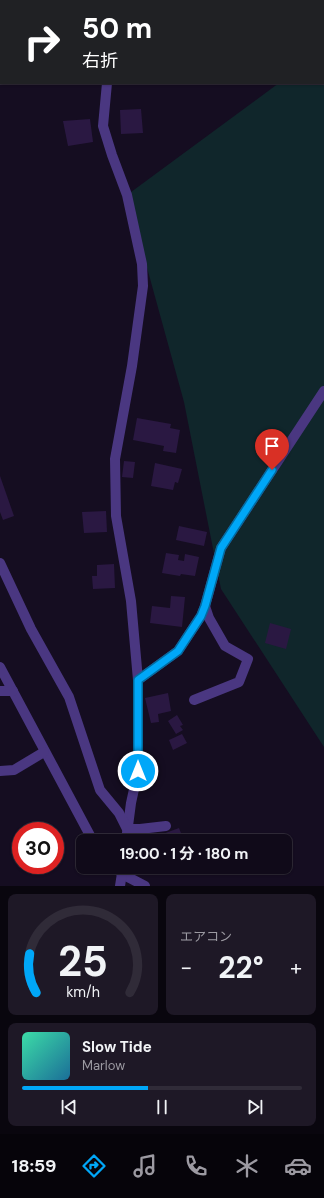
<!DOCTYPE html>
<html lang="ja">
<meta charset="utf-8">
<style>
body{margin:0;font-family:"DM Sans","Noto Sans JP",sans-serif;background:#1e1826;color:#f1f3f6;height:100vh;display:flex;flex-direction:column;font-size:15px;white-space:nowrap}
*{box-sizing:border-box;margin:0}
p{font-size:13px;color:#9c9aa2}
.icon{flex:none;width:22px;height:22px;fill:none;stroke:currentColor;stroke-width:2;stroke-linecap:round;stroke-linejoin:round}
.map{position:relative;height:886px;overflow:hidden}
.panel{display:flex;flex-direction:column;gap:8px;padding:8px;background:#09060e;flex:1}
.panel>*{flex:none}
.top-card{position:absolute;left:0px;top:0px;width:324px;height:84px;box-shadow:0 1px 3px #0004,0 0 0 1px #302b38;background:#202124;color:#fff;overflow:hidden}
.speed{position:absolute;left:12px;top:822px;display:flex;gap:8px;font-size:20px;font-weight:700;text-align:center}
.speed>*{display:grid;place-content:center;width:52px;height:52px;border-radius:50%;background:#100a19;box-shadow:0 1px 3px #0004,0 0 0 1px #302b38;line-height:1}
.speed .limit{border:6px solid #d22;background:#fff;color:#111}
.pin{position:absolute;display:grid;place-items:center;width:34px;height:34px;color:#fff;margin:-41px -17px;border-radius:50% 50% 50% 0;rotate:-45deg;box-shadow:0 0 4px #0007}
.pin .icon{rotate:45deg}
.me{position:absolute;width:44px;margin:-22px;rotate:0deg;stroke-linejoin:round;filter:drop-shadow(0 0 3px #0008)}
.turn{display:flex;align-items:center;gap:14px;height:84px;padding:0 16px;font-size:18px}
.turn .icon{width:52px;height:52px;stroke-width:2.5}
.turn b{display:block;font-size:28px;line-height:34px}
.big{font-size:30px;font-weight:700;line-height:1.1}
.panel .card{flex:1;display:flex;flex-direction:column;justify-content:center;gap:6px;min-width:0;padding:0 14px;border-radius:8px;background:#1e1826}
.panel .dial{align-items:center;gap:0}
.dial svg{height:104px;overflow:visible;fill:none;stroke:#302b38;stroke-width:7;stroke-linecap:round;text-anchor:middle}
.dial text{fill:#f1f3f6;stroke:none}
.song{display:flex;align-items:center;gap:12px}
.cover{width:48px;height:48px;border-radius:6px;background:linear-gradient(135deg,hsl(160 70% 55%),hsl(200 70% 35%))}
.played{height:4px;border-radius:2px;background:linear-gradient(90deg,#00a7f8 45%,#302b38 45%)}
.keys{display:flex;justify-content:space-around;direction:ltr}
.heat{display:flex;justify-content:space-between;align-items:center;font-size:22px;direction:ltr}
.panel .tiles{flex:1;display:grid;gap:8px;grid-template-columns:1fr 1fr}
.card:last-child{grid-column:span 2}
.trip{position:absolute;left:76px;top:834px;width:216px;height:40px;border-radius:8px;background:#100a19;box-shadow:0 1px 3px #0004,0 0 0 1px #302b38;font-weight:700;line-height:40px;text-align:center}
.tabs{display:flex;height:64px;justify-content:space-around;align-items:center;background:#06040a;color:#9c9aa2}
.tabs .icon{width:28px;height:28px}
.tabs .active{color:#00a7f8}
.tabs b{font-size:18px;color:#f1f3f6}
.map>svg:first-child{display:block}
.green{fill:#10262b}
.building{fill:#2a1842}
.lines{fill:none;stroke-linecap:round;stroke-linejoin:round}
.minor{stroke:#4a3781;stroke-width:10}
.route-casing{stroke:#006da1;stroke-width:10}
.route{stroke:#00a7f8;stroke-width:7}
</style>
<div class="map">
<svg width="324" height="886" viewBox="0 0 324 886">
<rect width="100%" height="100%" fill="#150d21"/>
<polygon class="green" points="324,50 324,747 221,589 184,402 127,195 279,83 323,83"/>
<g class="building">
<polygon points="141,109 143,133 121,134 120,110"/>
<polygon points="90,119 93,142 68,146 63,121"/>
<polygon points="137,418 171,424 170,428 180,430 176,453 163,451 164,446 133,440"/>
<polygon points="124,461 135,462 133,478 122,477"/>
<polygon points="155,463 182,469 178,483 175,482 173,490 151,486"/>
<polygon points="0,476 14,516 3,520 0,512"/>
<polygon points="106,511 107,532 84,533 82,512"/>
<polygon points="179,526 207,532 204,546 176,540"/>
<polygon points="166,553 179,555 178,560 184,561 185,554 199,557 195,576 181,574 180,576 162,573"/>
<polygon points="114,564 115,588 93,589 92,576 97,576 97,565"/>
<polygon points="171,596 185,597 182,627 150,623 152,606 170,608"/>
<polygon points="270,623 291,629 286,649 265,643"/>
<polygon points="168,693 171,711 158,714 159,722 151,723 145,698"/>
<polygon points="177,715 183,725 180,726 183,730 176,734 168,721"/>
<polygon points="182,734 187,743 173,750 169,740"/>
<polygon points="179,828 184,841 162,841 160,835"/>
</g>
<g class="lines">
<g class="minor">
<polyline points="123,1 124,0"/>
<polyline points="107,83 103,126 112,155 127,195 142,264 143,286 132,366 115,459 116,516 131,601 138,680 138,771 131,803 126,841"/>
<polyline points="0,563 31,629 69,697 100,790 119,813 127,829 140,829 166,826"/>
<polyline points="205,606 221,548 324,391"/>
<polyline points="0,667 93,841"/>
<polyline points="138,680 178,651 201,616 205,606 209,618 225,646 248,659 239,682 194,700"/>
<polyline points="0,691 13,691"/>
<polyline points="0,771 14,770 44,752"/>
<polyline points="116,867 122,874 145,886"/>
<polyline points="120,886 123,867"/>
</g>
</g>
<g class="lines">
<defs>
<polyline id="route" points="138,771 138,680 178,651 201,616 205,606 221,548 272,470"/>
</defs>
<use href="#route" class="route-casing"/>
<use href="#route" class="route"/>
</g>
</svg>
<div class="speed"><div class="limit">30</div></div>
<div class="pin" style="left:272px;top:470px;background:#d93025"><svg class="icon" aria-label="arrive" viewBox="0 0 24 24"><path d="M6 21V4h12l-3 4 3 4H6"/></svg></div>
<svg class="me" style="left:138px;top:771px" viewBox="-20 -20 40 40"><circle r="17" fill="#00a7f8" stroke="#fff" stroke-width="3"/><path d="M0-11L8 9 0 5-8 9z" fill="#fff"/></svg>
<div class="trip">19:00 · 1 分 · 180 m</div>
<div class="top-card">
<div class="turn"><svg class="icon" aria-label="right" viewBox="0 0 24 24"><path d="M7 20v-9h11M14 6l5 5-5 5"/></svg><div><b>50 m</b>右折</div></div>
</div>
</div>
<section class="panel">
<div class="tiles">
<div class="card dial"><svg viewBox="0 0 100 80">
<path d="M14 69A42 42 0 1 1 86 69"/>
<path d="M14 69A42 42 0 0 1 9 39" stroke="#00a7f8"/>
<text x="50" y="56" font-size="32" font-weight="700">25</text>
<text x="50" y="72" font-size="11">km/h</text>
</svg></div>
<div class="card"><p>エアコン</p>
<div class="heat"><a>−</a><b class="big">22°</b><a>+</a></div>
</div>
<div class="card">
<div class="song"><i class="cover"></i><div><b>Slow Tide</b><p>Marlow</p></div></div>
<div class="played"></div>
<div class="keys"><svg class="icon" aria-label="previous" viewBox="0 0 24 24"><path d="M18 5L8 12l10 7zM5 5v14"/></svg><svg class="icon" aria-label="pause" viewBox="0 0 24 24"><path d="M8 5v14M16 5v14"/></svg><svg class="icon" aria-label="next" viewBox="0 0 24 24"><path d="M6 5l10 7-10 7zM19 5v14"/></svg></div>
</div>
</div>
</section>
<nav class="tabs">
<b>18:59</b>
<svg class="icon active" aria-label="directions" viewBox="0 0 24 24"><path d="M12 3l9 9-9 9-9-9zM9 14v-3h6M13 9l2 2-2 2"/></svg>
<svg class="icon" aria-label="music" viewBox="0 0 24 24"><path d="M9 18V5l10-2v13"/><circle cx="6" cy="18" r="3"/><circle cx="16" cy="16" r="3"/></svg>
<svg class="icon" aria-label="phone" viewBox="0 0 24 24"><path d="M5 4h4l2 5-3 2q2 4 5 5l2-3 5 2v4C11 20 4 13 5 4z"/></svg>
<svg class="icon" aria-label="climate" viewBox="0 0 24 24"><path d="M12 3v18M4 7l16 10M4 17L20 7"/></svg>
<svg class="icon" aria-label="car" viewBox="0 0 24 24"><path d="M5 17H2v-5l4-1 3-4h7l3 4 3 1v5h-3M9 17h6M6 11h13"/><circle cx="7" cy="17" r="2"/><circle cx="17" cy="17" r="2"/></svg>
</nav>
